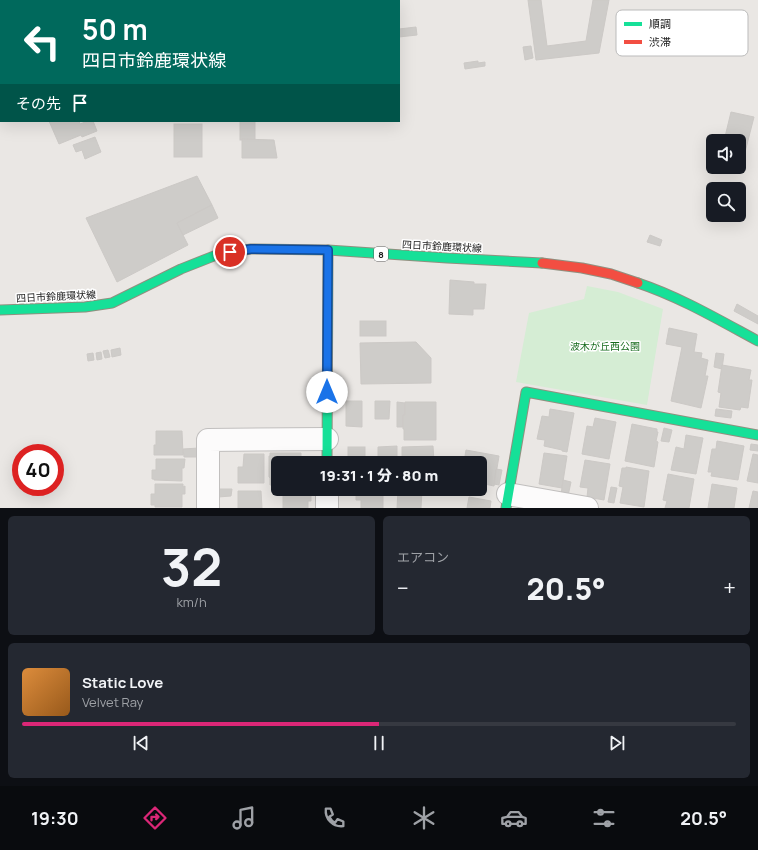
<!DOCTYPE html>
<html lang="ja">
<meta charset="utf-8">
<style>
body{margin:0;font-family:Manrope,"Noto Sans JP",sans-serif;background:#242831;color:#f1f3f6;height:100vh;display:flex;flex-direction:column;font-size:15px;white-space:nowrap}
*{box-sizing:border-box;margin:0}
p{font-size:13px;color:#9ea1a6}
.icon{flex:none;width:22px;height:22px;fill:none;stroke:currentColor;stroke-width:2;stroke-linecap:round;stroke-linejoin:round}
.map{position:relative;height:508px;overflow:hidden}
.panel{display:flex;flex-direction:column;gap:8px;padding:8px;background:#0d0f14;flex:1}
.panel>*{flex:none}
.banner{position:absolute;left:0px;top:0px;width:400px;height:122px;box-shadow:0 4px 16px #0002;background:#00695c;color:#fff;overflow:hidden}
.buttons{position:absolute;left:706px;top:134px;display:grid;gap:8px}
.buttons a{display:grid;place-items:center;width:40px;height:40px;border-radius:6px;background:#171b24;box-shadow:0 4px 16px #0002;font-size:20px}
.speed{position:absolute;left:12px;top:444px;display:flex;gap:8px;font-size:20px;font-weight:700;text-align:center}
.speed>*{display:grid;place-content:center;width:52px;height:52px;border-radius:50%;background:#171b24;box-shadow:0 4px 16px #0002;line-height:1}
.speed .limit{border:6px solid #d22;background:#fff;color:#111}
.pin{position:absolute;display:grid;place-items:center;width:34px;height:34px;color:#fff;margin:-17px;border:2px solid #fff;border-radius:50%;box-shadow:0 1px 4px #0007}
.me{position:absolute;width:44px;margin:-22px;rotate:0deg;stroke-linejoin:round;filter:drop-shadow(0 0 3px #0008)}
.turn{display:flex;align-items:center;gap:14px;height:84px;padding:0 16px;font-size:18px}
.turn .icon{width:52px;height:52px;stroke-width:2.5}
.turn b{display:block;font-size:28px;line-height:34px}
.then{display:flex;align-items:center;height:38px;padding:0 16px;background:#0003;gap:8px;font-size:15px}
.big{font-size:30px;font-weight:800;line-height:1.1}
.panel .card{flex:1;display:flex;flex-direction:column;justify-content:center;gap:6px;min-width:0;padding:0 14px;border-radius:6px;background:#242831}
.panel .dial{align-items:center;gap:0}
.dial b{font-size:52px;line-height:1}
.song{display:flex;align-items:center;gap:12px}
.cover{width:48px;height:48px;border-radius:6px;background:linear-gradient(135deg,hsl(30 70% 55%),hsl(30 70% 35%))}
.played{height:4px;border-radius:2px;background:linear-gradient(90deg,#db2777 50%,#363941 50%)}
.keys{display:flex;justify-content:space-around;direction:ltr}
.heat{display:flex;justify-content:space-between;align-items:center;font-size:22px;direction:ltr}
.panel .tiles{flex:1;display:grid;gap:8px;grid-template-columns:1fr 1fr}
.card:last-child{grid-column:span 2}
.trip{position:absolute;left:271px;top:456px;width:216px;height:40px;border-radius:6px;background:#171b24;box-shadow:0 4px 16px #0002;font-weight:800;line-height:40px;text-align:center}
.tab-bar{display:flex;height:64px;justify-content:space-around;align-items:center;background:#090b0e;color:#9ea1a6}
.tab-bar .icon{width:28px;height:28px}
.tab-bar .current{color:#db2777}
.tab-bar b{font-size:18px;color:#f1f3f6}
.map>svg:first-child{display:block}
.park{fill:#d5edd4}
.building{fill:#ceccc9;stroke:#ccc9c6}
.lines{fill:none;stroke-linecap:round;stroke-linejoin:round}
.street-casing{stroke:#c1bfbe;stroke-width:24}
.fast-casing{stroke:#90907f;stroke-width:11}
.jam-casing{stroke:#90907f;stroke-width:11}
.street{stroke:#fcfbfb;stroke-width:22}
.fast{stroke:#16e098;stroke-width:9}
.jam{stroke:#f24e42;stroke-width:9}
.route-casing{stroke:#114b97;stroke-width:10}
.route{stroke:#1a73e8;stroke-width:7}
.labels{text-anchor:middle;dominant-baseline:central;stroke-width:3;stroke-linejoin:round;paint-order:stroke}
.shield{fill:#fff;stroke:#5f5f5f;stroke-width:1}
.shield-label{font-size:9px;font-weight:bold;fill:#1b1b1b}
.street-label{font-size:10px;fill:#1b1b1b;stroke:#fff}
.park-label{font-size:10px;fill:#176b1e;stroke:#fff}
.key{fill:#fff;stroke:#bbb;stroke-width:1}
.key-label{font-size:11px;fill:#1b1b1b}
</style>
<div class="map">
<svg width="758" height="508" viewBox="0 0 758 508">
<rect width="100%" height="100%" fill="#eae7e4"/>
<polygon class="park" points="587,286 618,292 663,309 647,405 516,382 529,313 584,299"/>
<g class="building">
<polygon points="528,0 541,0 547,46 586,41 593,0 609,0 599,53 536,60"/>
<polygon points="416,27 417,35 399,37 399,29"/>
<polygon points="531,46 533,58 525,60 523,47"/>
<polygon points="478,61 478,63 485,62 485,66 465,69 464,63"/>
<polygon points="731,112 754,117 743,160 739,159 739,141 724,141"/>
<polygon points="49,121 79,121 80,124 88,121 93,121 97,131 82,137 81,135 59,144"/>
<rect x="240" y="121" width="15" height="19"/>
<rect x="174" y="124" width="28" height="33"/>
<polygon points="95,137 101,152 85,159 82,150 76,152 73,145"/>
<polygon points="242,139 274,140 277,158 242,158"/>
<polygon points="197,176 212,205 177,223 188,245 117,282 86,218"/>
<polygon points="212,205 218,218 183,235 177,223"/>
<polygon points="650,235 662,240 660,246 647,242"/>
<polygon points="450,280 474,282 474,284 486,284 484,309 473,309 473,315 449,314"/>
<polygon points="737,304 758,316 758,324 734,311"/>
<rect x="360" y="321" width="26" height="15"/>
<polygon points="669,328 697,334 694,352 702,353 701,358 708,360 705,376 708,376 701,408 671,401 682,347 666,344"/>
<polygon points="416,342 431,358 431,383 361,384 360,343"/>
<polygon points="120,348 121,355 112,357 111,350"/>
<polygon points="108,350 110,357 105,358 103,351"/>
<polygon points="101,352 102,359 97,360 96,353"/>
<polygon points="93,353 94,360 88,361 87,354"/>
<polygon points="716,353 724,354 722,369 714,367"/>
<polygon points="722,365 751,370 749,380 752,380 748,408 741,407 740,410 719,407 721,393 718,392"/>
<polygon points="346,401 362,401 362,427 346,426"/>
<polygon points="375,401 390,401 389,419 375,419"/>
<polygon points="397,402 405,403 405,415 403,415 403,427 397,427"/>
<polygon points="405,402 436,402 436,440 404,440 404,429 403,429 403,415 405,415"/>
<polygon points="550,409 574,413 567,452 562,451 562,450 544,446 545,440 537,439 542,416 549,417"/>
<polygon points="716,409 732,411 731,418 715,416"/>
<polygon points="595,418 616,422 609,459 582,454 587,426 593,427"/>
<polygon points="632,424 657,429 657,432 658,432 656,441 658,442 654,467 625,461"/>
<polygon points="664,428 672,430 669,442 661,441"/>
<polygon points="156,431 182,431 183,455 154,455 154,445 156,445"/>
<polygon points="686,435 703,438 696,474 671,470 676,447 684,449"/>
<polygon points="717,441 744,446 738,480 711,476 712,472 708,472 712,449 716,449"/>
<polygon points="751,444 758,445 758,451 750,450"/>
<polygon points="397,446 397,460 402,460 402,447 433,446 434,461 431,461 431,463 378,463 378,447"/>
<rect x="348" y="447" width="17" height="16"/>
<polygon points="199,448 199,457 184,457 183,449"/>
<polygon points="466,450 499,456 494,486 480,483 480,463 469,463 470,457 465,456"/>
<polygon points="270,453 301,453 301,460 305,460 305,463 278,463 278,485 270,485 270,478 269,477 269,456 270,456"/>
<polygon points="544,453 567,456 562,488 539,484"/>
<polygon points="244,454 264,454 264,483 238,483 238,467 243,467"/>
<polygon points="753,454 758,455 758,483 747,481"/>
<polygon points="156,459 185,459 184,468 182,468 182,481 154,480 154,479 152,479 152,470 156,470"/>
<polygon points="585,460 610,464 604,500 587,497 588,488 580,487"/>
<polygon points="626,467 649,471 644,507 620,503 623,487 619,486 622,468 626,468"/>
<polygon points="496,469 502,470 499,485 494,484"/>
<polygon points="668,474 694,479 689,508 665,508 667,501 663,500"/>
<polygon points="563,480 571,482 568,496 561,495"/>
<polygon points="155,484 183,484 183,487 185,486 185,494 182,494 182,507 155,507 155,505 151,505 151,494 155,494"/>
<polygon points="712,484 737,488 734,508 708,508"/>
<polygon points="611,487 617,488 614,503 608,502"/>
<polygon points="218,489 232,489 231,496 218,497"/>
<polygon points="356,489 383,489 383,508 361,508 361,500 356,500"/>
<polygon points="311,490 311,501 308,501 308,508 283,508 283,491"/>
<polygon points="398,490 422,490 421,508 397,508"/>
<polygon points="238,491 261,491 262,508 238,508"/>
<polygon points="753,491 758,492 758,508 749,508"/>
<polygon points="469,497 491,501 490,508 467,508"/>
</g>
<g class="lines">
<defs>
<g id="street">
<polyline points="508,494 587,508"/>
<polyline points="208,508 208,440 327,439"/>
<polyline points="327,508 327,489"/>
</g>
<g id="fast">
<path d="M638,283C680,297 719,320 758,341"/>
<polyline points="0,310 85,307 112,303 181,269 219,254 251,249 328,250 447,258 542,263"/>
<polyline points="327,463 328,250"/>
<polyline points="506,508 526,392 758,435"/>
</g>
<polyline id="jam" points="542,263 582,268 611,274 638,283"/>
</defs>
<use href="#street" class="street-casing"/>
<use href="#fast" class="fast-casing"/>
<use href="#jam" class="jam-casing"/>
<use href="#street" class="street"/>
<use href="#fast" class="fast"/>
<use href="#jam" class="jam"/>
</g>
<g class="lines">
<defs>
<polyline id="route" points="230,252 251,249 328,250 327,392"/>
</defs>
<use href="#route" class="route-casing"/>
<use href="#route" class="route"/>
</g>
<g class="labels">
<rect class="shield" x="374" y="247" width="14" height="14" rx="3"/>
<g class="shield-label">
<text x="381" y="254">8</text>
</g>
<g class="street-label">
<text transform="translate(442 246) rotate(3)">四日市鈴鹿環状線</text>
<text transform="translate(56 296) rotate(-3)">四日市鈴鹿環状線</text>
</g>
<g class="park-label">
<text x="605" y="346">波木が丘西公園</text>
</g>
</g>
<rect x="616" y="10" width="132" height="46" rx="6" class="key"/>
<rect x="624" y="22" width="18" height="4" fill="#16e098"/>
<rect x="624" y="40" width="18" height="4" fill="#f24e42"/>
<g class="key-label">
<text x="649" y="28">順調</text>
<text x="649" y="46">渋滞</text>
</g>
</svg>
<div class="buttons">
<a><svg class="icon" aria-label="sound" viewBox="0 0 24 24"><path d="M4 9h4l5-4v14l-5-4H4zM17 9q2 3 0 6"/></svg></a>
<a><svg class="icon" aria-label="search" viewBox="0 0 24 24"><circle cx="10" cy="10" r="6"/><path d="M15 15l6 6"/></svg></a>
</div>
<div class="speed"><div class="limit">40</div></div>
<div class="pin" style="left:230px;top:252px;background:#d93025"><svg class="icon" aria-label="arrive" viewBox="0 0 24 24"><path d="M6 21V4h12l-3 4 3 4H6"/></svg></div>
<svg class="me" style="left:327px;top:392px" viewBox="-20 -20 40 40"><circle r="19" fill="#fff"/><path d="M0-13L10 11 0 6-10 11z" fill="#1a73e8"/></svg>
<div class="trip">19:31 · 1 分 · 80 m</div>
<div class="banner">
<div class="turn"><svg class="icon" aria-label="left" viewBox="0 0 24 24"><path d="M17 20v-9H6M10 6l-5 5 5 5"/></svg><div><b>50 m</b>四日市鈴鹿環状線</div></div>
<div class="then">その先<svg class="icon" aria-label="arrive" viewBox="0 0 24 24"><path d="M6 21V4h12l-3 4 3 4H6"/></svg></div>
</div>
</div>
<section class="panel">
<div class="tiles">
<div class="card dial"><b>32</b><p>km/h</p></div>
<div class="card"><p>エアコン</p>
<div class="heat"><a>−</a><b class="big">20.5°</b><a>+</a></div>
</div>
<div class="card">
<div class="song"><i class="cover"></i><div><b>Static Love</b><p>Velvet Ray</p></div></div>
<div class="played"></div>
<div class="keys"><svg class="icon" aria-label="previous" viewBox="0 0 24 24"><path d="M18 5L8 12l10 7zM5 5v14"/></svg><svg class="icon" aria-label="pause" viewBox="0 0 24 24"><path d="M8 5v14M16 5v14"/></svg><svg class="icon" aria-label="next" viewBox="0 0 24 24"><path d="M6 5l10 7-10 7zM19 5v14"/></svg></div>
</div>
</div>
</section>
<nav class="tab-bar">
<b>19:30</b>
<svg class="icon current" aria-label="directions" viewBox="0 0 24 24"><path d="M12 3l9 9-9 9-9-9zM9 14v-3h6M13 9l2 2-2 2"/></svg>
<svg class="icon" aria-label="music" viewBox="0 0 24 24"><path d="M9 18V5l10-2v13"/><circle cx="6" cy="18" r="3"/><circle cx="16" cy="16" r="3"/></svg>
<svg class="icon" aria-label="phone" viewBox="0 0 24 24"><path d="M5 4h4l2 5-3 2q2 4 5 5l2-3 5 2v4C11 20 4 13 5 4z"/></svg>
<svg class="icon" aria-label="climate" viewBox="0 0 24 24"><path d="M12 3v18M4 7l16 10M4 17L20 7"/></svg>
<svg class="icon" aria-label="car" viewBox="0 0 24 24"><path d="M5 17H2v-5l4-1 3-4h7l3 4 3 1v5h-3M9 17h6M6 11h13"/><circle cx="7" cy="17" r="2"/><circle cx="17" cy="17" r="2"/></svg>
<svg class="icon" aria-label="filters" viewBox="0 0 24 24"><path d="M4 7h16M4 17h16"/><circle cx="9" cy="7" r="2"/><circle cx="15" cy="17" r="2"/></svg>
<b>20.5°</b>
</nav>
